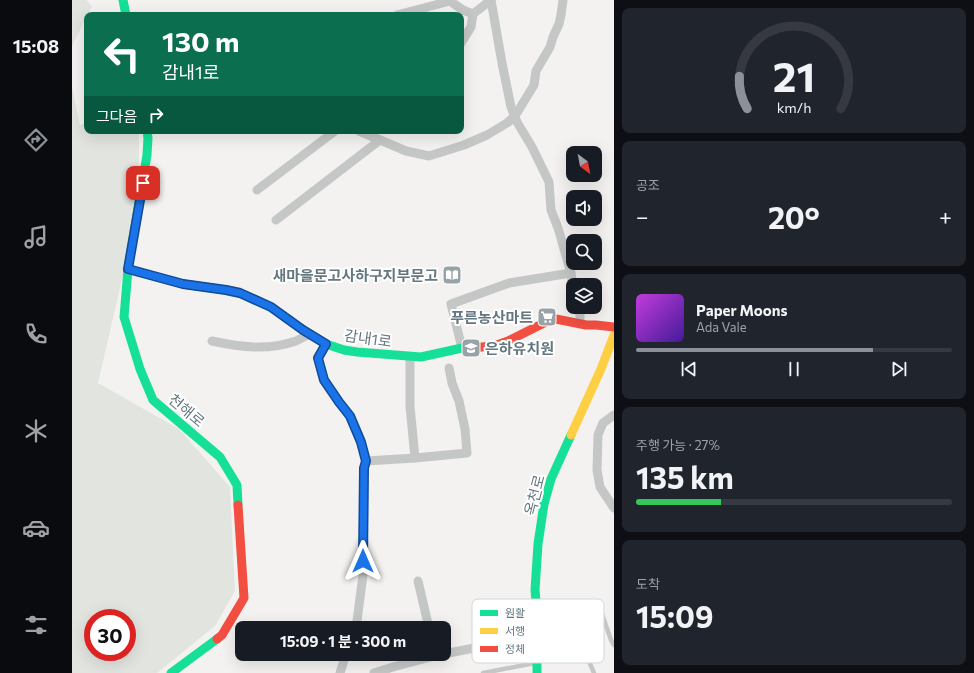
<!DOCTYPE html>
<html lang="ko">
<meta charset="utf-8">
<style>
body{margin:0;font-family:Commissioner,"Noto Sans KR",sans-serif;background:#20242c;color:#f1f3f6;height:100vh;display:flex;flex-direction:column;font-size:15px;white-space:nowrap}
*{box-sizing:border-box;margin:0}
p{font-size:13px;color:#9ea1a6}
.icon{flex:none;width:22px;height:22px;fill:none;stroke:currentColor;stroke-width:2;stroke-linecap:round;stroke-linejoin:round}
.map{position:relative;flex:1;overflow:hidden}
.sheet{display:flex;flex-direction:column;gap:8px;padding:8px;background:#0d0f14;width:360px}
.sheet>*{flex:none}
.guide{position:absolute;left:12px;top:12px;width:380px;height:122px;border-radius:8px;box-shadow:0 4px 16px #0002;background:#0b6e4f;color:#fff;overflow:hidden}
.needle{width:26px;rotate:148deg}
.fabs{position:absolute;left:494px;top:146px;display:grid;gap:8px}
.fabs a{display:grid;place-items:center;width:36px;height:36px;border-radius:8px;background:#171b24;box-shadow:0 4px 16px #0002;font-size:20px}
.speed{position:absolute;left:12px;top:609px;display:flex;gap:8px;font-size:20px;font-weight:700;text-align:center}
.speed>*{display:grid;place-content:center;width:52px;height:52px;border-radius:50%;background:#171b24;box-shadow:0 4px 16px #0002;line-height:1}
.speed .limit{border:6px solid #d22;background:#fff;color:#111}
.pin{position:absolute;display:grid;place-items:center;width:34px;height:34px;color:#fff;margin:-17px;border-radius:8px;box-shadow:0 2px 6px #0006}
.me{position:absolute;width:44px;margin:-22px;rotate:0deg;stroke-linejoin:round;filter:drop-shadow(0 0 3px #0008)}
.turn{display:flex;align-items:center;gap:14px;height:84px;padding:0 12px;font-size:18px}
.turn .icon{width:52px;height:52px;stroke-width:2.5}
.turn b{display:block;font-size:28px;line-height:34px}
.then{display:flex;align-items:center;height:38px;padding:0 12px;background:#0003;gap:8px;font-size:15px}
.big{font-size:30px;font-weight:700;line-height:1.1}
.sheet .card{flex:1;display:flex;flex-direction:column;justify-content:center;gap:6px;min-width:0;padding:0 14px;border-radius:8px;background:#20242c}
.sheet .dial{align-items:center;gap:0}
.dial svg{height:104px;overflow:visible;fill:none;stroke:#363941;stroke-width:7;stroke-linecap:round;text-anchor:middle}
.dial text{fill:#f1f3f6;stroke:none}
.song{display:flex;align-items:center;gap:12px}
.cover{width:48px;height:48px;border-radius:6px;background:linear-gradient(135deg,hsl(290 70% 55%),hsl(260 70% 35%))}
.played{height:4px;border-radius:2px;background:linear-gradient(90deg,#8c9099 75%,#363941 75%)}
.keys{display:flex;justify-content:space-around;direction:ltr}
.heat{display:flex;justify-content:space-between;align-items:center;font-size:22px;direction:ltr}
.charge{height:6px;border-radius:3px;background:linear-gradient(90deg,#34c759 27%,#363941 0)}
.trip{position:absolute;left:163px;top:621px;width:216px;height:40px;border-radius:8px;background:#171b24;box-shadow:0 4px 16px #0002;font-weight:700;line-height:40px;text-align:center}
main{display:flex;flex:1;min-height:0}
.menu{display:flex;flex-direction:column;width:72px;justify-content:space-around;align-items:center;background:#090b0e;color:#9ea1a6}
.menu .icon{width:28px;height:28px}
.menu .active{color:#8c9099}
.menu b{font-size:18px;color:#f1f3f6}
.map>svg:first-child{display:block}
.green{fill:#e2e4df;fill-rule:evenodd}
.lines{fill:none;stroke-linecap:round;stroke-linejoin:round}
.lane{stroke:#c5c7c7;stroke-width:4.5}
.street{stroke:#c5c7c7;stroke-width:9}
.fast{stroke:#16e098;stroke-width:9}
.slow{stroke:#ffcf43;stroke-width:9}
.jam{stroke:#f24e42;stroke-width:9}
.route-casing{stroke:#114b97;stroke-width:10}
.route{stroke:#1a73e8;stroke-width:7}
.labels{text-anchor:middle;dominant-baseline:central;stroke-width:4;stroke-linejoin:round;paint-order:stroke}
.poi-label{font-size:15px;font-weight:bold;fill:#65787f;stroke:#fff;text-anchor:end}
.street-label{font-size:15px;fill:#65787f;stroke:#fff}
.key{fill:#fff;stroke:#d1d6d9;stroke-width:1}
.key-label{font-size:11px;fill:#65787f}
</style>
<main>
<nav class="menu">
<b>15:08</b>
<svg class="icon active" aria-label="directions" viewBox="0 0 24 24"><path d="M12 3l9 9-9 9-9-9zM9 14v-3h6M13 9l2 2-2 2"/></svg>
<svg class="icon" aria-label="music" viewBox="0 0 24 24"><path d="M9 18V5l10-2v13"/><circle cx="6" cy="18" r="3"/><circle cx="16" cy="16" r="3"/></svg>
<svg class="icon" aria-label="phone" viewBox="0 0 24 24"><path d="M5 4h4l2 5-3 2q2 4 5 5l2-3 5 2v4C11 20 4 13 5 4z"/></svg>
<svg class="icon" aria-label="climate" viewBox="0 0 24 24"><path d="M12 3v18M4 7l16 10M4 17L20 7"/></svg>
<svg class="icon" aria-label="car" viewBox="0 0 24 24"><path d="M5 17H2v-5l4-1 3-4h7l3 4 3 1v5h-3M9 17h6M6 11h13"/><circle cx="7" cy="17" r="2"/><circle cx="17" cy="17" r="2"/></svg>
<svg class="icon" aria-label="filters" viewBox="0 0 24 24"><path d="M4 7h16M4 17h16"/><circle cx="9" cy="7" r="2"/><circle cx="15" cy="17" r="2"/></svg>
</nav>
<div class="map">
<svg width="542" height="673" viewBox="0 0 542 673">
<rect width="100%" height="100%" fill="#f3f2f1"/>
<g class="green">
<polygon points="0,0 14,0 20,6 0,46"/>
<path d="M0,87L8,125L15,122V131H67V206L26,383L107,429L158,487L163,591L143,626L85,673H0ZM21,618H55V652H21Z"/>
</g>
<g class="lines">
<g class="lane">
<polyline points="491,604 498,616 522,673"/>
<polyline points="530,614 539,640 542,645"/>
<polyline points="411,673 463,663"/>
</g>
<g class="street">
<polyline points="419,0 430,63 439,107 445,122 460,147 477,182 479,210 486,228 499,273"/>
<polyline points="325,15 363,5 378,1 391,10 401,14 419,0"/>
<polyline points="389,43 399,27 401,14"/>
<polyline points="287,131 334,151 357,156 392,145 415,135 435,123 443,116 462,85 464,71 478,47 481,37 487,24 489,15 491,0"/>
<polyline points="185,190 263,131"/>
<polyline points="204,220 308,140"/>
<polyline points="506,307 508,315 508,324"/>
<path d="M140,341C168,347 195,351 224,341C228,339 233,336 238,334"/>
<polyline points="254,344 246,358 252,381 267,402 278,416 289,442 294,461 292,468 291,575 285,621 283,628"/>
<polyline points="390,348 379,304 437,283 499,273 501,286"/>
<polyline points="338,357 338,406 343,458"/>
<polyline points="542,415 531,423 526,435 525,470 528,487 542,508"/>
<polyline points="294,461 343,458 395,453 393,429 387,401 380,383 377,368"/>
<polyline points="346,581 357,628"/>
<polyline points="372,654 407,647 421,640 447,622 465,613"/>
<polyline points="268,673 274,654"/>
<polyline points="302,673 321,667 370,654"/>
</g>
<g class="fast">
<polyline points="51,0 54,15"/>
<polyline points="75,131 76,138 75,155 56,269 52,317 68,369 81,400 148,457 165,485 166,505"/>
<polyline points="56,269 111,284 154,290 168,293 199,307 231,330 254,344 272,350 285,352 349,357 390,348 398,348"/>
<polyline points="99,673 145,639"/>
<polyline points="465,673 465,613 463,590 466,544 472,504 479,479 499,435"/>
</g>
<polyline class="slow" points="499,435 529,369 542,335"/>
<g class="jam">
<polyline points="398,348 422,346 436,341 476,321 484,319 514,325 524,325 542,327"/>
<polyline points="145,639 150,635 172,598 166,505"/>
</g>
</g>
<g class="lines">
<defs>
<polyline id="route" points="71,183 56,269 111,284 154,290 168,293 199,307 231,330 254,344 246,358 252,380 267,402 278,416 289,442 294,461 292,468 291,561"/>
</defs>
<use href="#route" class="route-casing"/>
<use href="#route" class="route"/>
</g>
<defs>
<symbol id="library-square" viewBox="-11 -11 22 22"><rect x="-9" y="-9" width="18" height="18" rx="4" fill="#97a3a7" stroke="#fff"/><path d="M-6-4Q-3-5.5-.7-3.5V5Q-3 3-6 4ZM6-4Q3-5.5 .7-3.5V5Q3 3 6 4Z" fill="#fff"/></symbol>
<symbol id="supermarket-square" viewBox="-11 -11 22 22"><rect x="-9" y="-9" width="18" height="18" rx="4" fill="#97a3a7" stroke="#fff"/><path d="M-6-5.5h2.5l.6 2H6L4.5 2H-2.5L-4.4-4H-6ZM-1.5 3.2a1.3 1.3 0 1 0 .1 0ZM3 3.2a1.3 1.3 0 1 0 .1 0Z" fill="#fff"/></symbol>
<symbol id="school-square" viewBox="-11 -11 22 22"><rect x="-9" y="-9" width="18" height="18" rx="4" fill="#97a3a7" stroke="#fff"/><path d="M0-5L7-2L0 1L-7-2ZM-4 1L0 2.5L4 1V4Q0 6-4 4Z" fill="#fff"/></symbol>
</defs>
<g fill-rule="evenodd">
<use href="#library-square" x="369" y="264" width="22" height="22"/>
<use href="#supermarket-square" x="464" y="306" width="22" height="22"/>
<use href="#school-square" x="388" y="337" width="22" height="22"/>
</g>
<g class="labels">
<g class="poi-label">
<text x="366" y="275">새마을문고사하구지부문고</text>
<text x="461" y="317">푸른농산마트</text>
<text x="413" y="348" text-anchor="start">은하유치원</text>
</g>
<g class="street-label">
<text transform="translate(296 338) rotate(8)">감내1로</text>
<text transform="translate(115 410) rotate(40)">천해로</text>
<text transform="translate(462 495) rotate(-76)">옥천로</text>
</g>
</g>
<rect x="400" y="599" width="132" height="64" rx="6" class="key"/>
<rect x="408" y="610" width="18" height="6" fill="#16e098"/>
<rect x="408" y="628" width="18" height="6" fill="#ffcf43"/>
<rect x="408" y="646" width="18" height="6" fill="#f24e42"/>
<g class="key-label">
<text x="433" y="617">원활</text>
<text x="433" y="635">서행</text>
<text x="433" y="653">정체</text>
</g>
</svg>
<div class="fabs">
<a><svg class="needle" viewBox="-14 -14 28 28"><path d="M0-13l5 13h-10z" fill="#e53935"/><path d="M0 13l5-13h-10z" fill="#9ea1a6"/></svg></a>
<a><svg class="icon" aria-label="sound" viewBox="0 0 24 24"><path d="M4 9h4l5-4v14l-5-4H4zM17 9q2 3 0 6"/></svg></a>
<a><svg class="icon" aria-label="search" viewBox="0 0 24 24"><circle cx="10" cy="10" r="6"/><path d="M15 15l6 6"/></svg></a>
<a><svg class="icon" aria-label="layers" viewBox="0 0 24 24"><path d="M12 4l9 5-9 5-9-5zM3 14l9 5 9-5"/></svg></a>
</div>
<div class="speed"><div class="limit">30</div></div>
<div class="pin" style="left:71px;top:183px;background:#d93025"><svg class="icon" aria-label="arrive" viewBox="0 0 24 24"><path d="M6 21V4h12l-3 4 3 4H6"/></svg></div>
<svg class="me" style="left:291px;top:561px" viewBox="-20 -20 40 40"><path d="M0-17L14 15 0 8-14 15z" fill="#1a73e8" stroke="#fff" stroke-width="4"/></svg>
<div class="trip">15:09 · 1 분 · 300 m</div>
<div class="guide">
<div class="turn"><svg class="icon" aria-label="left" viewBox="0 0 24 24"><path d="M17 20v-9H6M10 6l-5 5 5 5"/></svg><div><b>130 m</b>감내1로</div></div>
<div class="then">그다음<svg class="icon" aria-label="right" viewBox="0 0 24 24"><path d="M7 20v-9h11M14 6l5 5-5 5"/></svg></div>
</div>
</div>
<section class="sheet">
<div class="card dial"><svg viewBox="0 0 100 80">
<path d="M14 69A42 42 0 1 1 86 69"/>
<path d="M14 69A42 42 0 0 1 8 44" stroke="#8c9099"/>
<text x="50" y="56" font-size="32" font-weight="700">21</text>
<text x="50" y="72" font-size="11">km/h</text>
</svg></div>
<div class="card"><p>공조</p>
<div class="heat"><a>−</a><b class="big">20°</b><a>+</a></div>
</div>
<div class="card">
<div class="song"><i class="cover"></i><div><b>Paper Moons</b><p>Ada Vale</p></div></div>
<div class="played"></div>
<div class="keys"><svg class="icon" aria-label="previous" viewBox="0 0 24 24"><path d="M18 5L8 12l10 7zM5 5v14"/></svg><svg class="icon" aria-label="pause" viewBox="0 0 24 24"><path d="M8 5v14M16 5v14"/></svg><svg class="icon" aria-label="next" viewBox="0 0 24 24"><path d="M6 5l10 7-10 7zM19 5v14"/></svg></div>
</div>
<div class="card"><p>주행 가능 · 27%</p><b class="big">135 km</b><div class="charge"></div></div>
<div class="card"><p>도착</p><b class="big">15:09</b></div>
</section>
</main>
